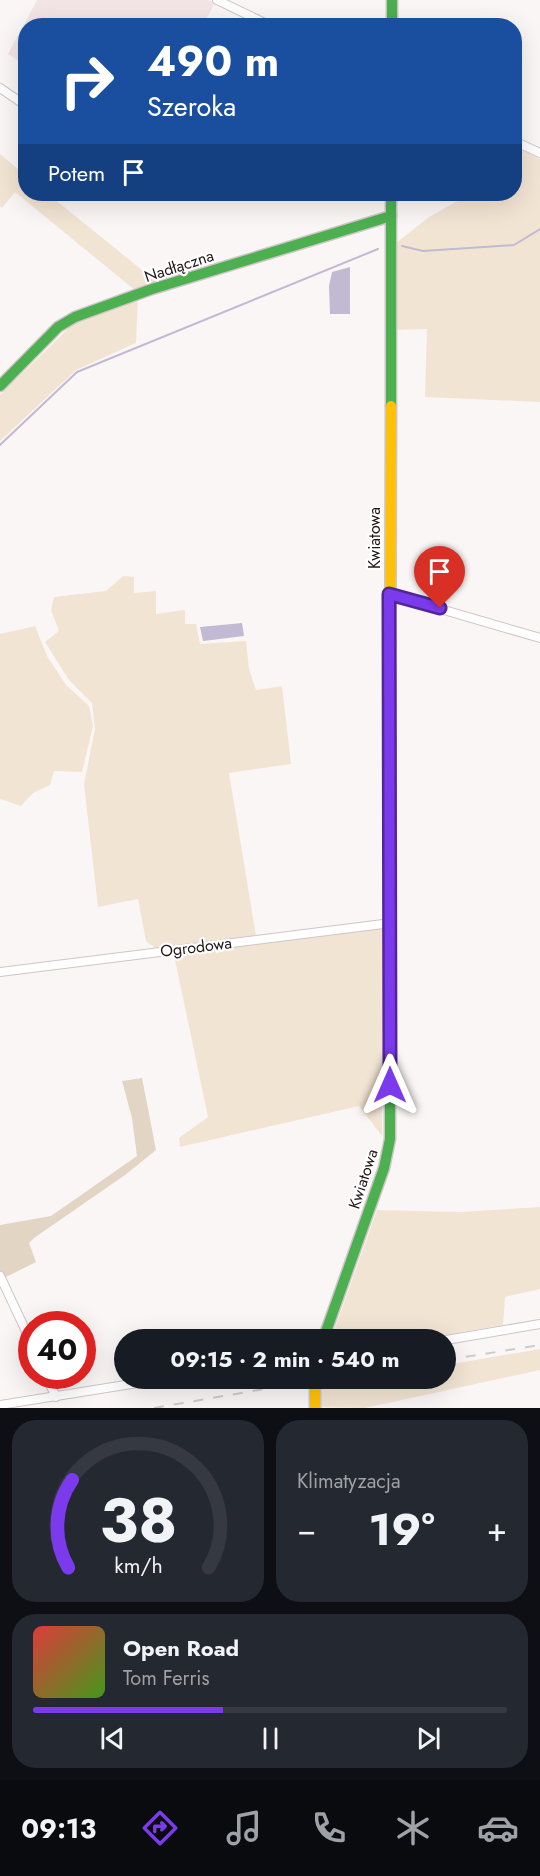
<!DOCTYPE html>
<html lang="pl">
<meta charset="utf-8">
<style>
body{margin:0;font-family:Jost,sans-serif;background:#242831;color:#f1f3f6;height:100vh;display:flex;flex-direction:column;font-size:22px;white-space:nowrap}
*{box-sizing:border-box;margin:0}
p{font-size:20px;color:#9ea1a6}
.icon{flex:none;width:33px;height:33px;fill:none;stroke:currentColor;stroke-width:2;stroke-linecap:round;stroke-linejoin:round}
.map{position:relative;height:1408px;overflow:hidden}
.drawer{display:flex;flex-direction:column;gap:12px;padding:12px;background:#0d0f14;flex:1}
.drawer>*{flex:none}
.hud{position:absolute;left:18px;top:18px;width:504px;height:183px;border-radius:24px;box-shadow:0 6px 24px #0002;background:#1a4fa0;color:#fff;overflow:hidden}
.speed{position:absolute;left:18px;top:1311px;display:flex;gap:12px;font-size:30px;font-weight:700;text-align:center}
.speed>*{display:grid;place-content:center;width:78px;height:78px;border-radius:50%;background:#171b24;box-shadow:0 6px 24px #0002;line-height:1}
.speed .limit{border:9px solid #d22;background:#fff;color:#111}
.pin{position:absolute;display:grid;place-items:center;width:51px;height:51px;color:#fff;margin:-62px -26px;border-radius:50% 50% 50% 0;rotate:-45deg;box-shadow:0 0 6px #0007}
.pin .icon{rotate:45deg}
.me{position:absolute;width:66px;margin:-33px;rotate:0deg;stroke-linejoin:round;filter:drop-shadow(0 0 4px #0008)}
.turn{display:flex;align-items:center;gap:21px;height:126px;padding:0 30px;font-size:27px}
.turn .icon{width:78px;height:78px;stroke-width:2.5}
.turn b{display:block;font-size:42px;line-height:51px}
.then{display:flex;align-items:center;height:57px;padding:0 30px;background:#0003;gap:12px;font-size:22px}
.big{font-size:45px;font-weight:700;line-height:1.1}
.drawer .tile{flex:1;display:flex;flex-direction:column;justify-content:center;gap:9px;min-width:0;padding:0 21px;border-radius:24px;background:#242831}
.drawer .dial{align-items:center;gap:0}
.dial svg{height:156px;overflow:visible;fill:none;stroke:#363941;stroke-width:7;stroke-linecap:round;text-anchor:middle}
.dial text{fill:#f1f3f6;stroke:none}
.song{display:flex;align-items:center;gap:18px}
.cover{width:72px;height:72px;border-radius:9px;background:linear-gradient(135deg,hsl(0 70% 55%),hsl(100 70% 35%))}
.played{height:6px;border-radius:3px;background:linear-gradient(90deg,#7c3aed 40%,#363941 40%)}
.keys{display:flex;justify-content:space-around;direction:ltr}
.heat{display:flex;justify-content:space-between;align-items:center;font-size:33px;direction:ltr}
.drawer .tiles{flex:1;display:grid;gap:12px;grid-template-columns:1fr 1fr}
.tile:last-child{grid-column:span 2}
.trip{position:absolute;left:114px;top:1329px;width:342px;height:60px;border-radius:30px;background:#171b24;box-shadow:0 6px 24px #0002;font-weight:700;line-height:60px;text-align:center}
.tab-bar{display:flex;height:96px;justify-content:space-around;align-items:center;background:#090b0e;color:#9ea1a6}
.tab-bar .icon{width:42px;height:42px}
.tab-bar .on{color:#7c3aed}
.tab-bar b{font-size:27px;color:#f1f3f6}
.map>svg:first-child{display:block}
.built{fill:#f3e5e6}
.green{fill:#f2e4d3}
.forest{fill:#e3d5c3}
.water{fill:#c2b9d2}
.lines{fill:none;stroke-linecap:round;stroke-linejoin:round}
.stream{stroke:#c2b9d2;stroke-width:2}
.street-casing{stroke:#cfc5c6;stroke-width:10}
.fast-casing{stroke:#cfc5c6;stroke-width:13}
.slow-casing{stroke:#cfc5c6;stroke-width:13}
.street{stroke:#fefefe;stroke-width:8}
.fast{stroke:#4caf50;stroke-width:10}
.slow{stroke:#ffc107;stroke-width:10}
.rail{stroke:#cdcccc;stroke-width:2;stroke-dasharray:10 10;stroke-linecap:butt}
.route-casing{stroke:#51269a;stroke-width:15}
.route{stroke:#7c3aed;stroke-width:10}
.labels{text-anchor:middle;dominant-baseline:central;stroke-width:4.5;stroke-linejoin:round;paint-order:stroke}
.street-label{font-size:16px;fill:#221316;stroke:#fff}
</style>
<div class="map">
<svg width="540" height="1408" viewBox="0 0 540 1408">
<rect width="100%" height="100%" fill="#fbf6f6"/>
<polygon class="built" points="37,0 208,0 215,3 203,25 26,26 25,65 8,54"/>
<g class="green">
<polygon points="515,147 540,159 540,402 425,397 427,329 395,330 396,243 429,217 470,194 514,194"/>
<polygon points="0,154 25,175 26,194 48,194 158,283 136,291 15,192 2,208 0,206"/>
<polygon points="138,298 136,343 76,370 0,441 0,395 76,321"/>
<polygon points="123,576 134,577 134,593 156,591 156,614 185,610 185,624 196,624 200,644 246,641 249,669 256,690 282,686 291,764 229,773 256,936 158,950 146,941 138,899 98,907 84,784 95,729 92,703 69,680 45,642 59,631 51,610 54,597 106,591"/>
<polygon points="35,626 47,656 66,685 89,706 93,726 82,772 54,771 50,785 33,793 21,806 0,799 0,634"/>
<polygon points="383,926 382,1136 359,1106 180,1147 179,1138 208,1117 174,955"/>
<polygon points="540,1207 540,1289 505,1297 503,1325 421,1339 331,1339 377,1210 460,1212"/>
<polygon points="540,1349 540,1370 365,1408 319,1407 319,1386 366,1379 446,1378 446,1365"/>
</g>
<polygon class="forest" points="142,1078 156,1150 125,1175 34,1238 29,1243 36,1262 0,1280 0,1225 51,1216 137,1156 132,1118 122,1081"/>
<g class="water">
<polygon points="350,267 350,314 330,314 329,286 332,272"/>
<polygon points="242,623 244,636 203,641 200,627"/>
</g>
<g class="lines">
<g class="stream">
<polyline points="402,246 423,251 514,245 540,229"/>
<polyline points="0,445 77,372 378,249"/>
</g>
<defs>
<g id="street">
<polyline points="217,0 271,26"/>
<polyline points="0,88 22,103"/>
<polyline points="514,141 540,153"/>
<polyline points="389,594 540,638"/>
<polyline points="0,972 391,923"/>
<polyline points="0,1276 32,1344"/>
<polyline points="446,1340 540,1324"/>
<polyline points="46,1376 56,1397"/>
<polyline points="0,1405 169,1378"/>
</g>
<g id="fast">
<polyline points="392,0 392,26"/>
<polyline points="0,386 58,327 75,317 152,289 391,216"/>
<polyline points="391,406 391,194"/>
<polyline points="323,1340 384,1168 390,1139 390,740"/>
</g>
<g id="slow">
<polyline points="390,740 391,406"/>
<polyline points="315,1378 315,1408"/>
</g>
</defs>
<use href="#street" class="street-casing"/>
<use href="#fast" class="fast-casing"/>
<use href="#slow" class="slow-casing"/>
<use href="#street" class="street"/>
<use href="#fast" class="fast"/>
<use href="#slow" class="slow"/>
<g class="rail">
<polyline points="446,1360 540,1345"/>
<polyline points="321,1384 354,1378"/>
<polyline points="154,1408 328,1378"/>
</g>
</g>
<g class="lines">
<defs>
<polyline id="route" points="390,1085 389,594 440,608"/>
</defs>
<use href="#route" class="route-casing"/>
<use href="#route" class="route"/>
</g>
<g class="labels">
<g class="street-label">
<text transform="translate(179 266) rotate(-18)">Nadłączna</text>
<text transform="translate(374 538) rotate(-90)">Kwiatowa</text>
<text transform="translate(196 947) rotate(-7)">Ogrodowa</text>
<text transform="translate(363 1179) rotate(-72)">Kwiatowa</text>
</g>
</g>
</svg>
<div class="speed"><div class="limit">40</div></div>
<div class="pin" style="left:440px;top:608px;background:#d93025"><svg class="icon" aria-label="arrive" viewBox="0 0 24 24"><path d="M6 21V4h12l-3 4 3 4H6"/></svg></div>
<svg class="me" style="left:390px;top:1085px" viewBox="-20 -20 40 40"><path d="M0-17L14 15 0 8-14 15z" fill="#7c3aed" stroke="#fff" stroke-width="4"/></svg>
<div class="trip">09:15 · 2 min · 540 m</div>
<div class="hud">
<div class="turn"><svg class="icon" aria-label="right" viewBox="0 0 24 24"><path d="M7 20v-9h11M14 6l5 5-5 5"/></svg><div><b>490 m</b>Szeroka</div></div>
<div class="then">Potem<svg class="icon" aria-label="arrive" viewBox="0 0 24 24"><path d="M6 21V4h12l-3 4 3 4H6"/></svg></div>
</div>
</div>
<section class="drawer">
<div class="tiles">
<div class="tile dial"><svg viewBox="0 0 100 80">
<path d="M14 69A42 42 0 1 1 86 69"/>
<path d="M14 69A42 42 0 0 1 16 24" stroke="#7c3aed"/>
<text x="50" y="56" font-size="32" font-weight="700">38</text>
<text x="50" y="72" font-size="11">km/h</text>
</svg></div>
<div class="tile"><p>Klimatyzacja</p>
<div class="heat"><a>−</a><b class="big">19°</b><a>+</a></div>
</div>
<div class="tile">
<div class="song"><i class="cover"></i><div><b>Open Road</b><p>Tom Ferris</p></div></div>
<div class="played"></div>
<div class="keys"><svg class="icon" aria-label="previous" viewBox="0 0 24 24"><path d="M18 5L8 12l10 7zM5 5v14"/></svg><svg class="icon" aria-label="pause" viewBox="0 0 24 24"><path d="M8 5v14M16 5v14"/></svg><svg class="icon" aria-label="next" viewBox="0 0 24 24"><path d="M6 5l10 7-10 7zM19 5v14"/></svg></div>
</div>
</div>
</section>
<nav class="tab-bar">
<b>09:13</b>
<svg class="icon on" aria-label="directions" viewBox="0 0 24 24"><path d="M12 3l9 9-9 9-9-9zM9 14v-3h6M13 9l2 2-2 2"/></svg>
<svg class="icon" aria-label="music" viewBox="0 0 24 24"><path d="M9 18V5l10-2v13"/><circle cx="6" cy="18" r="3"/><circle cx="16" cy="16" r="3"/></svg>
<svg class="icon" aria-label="phone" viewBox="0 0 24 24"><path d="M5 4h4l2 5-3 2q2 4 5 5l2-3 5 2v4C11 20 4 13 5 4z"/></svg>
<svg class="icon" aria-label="climate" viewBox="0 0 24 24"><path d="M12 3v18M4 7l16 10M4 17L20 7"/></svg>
<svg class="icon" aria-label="car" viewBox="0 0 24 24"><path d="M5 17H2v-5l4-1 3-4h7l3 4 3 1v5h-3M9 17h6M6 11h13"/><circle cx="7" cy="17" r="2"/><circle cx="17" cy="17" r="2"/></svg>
</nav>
